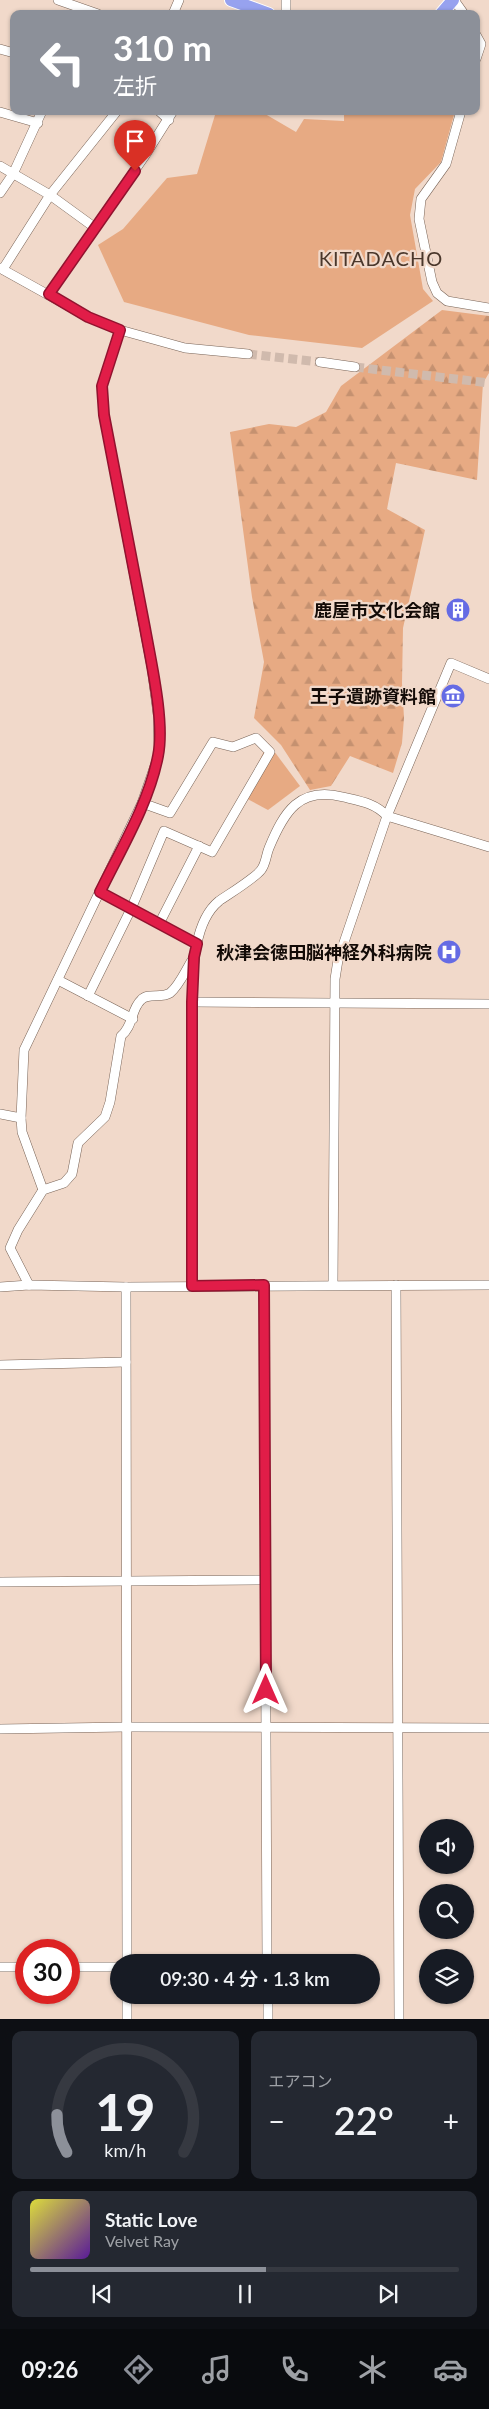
<!DOCTYPE html>
<html lang="ja">
<meta charset="utf-8">
<style>
body{margin:0;font-family:Lato,"Noto Sans JP",sans-serif;background:#242831;color:#f1f3f6;height:100vh;display:flex;flex-direction:column;font-size:19px;white-space:nowrap}
*{box-sizing:border-box;margin:0}
p{font-size:16px;color:#9ea1a6}
.icon{flex:none;width:28px;height:28px;fill:none;stroke:currentColor;stroke-width:2;stroke-linecap:round;stroke-linejoin:round}
.map{position:relative;height:2019px;overflow:hidden}
.drawer{display:flex;flex-direction:column;gap:12px;padding:12px;background:#0d0f14;flex:1}
.drawer>*{flex:none}
.top-card{position:absolute;left:10px;top:10px;width:470px;height:105px;border-radius:10px;box-shadow:0 1px 4px #0004;background:#8c9099;color:#fff;overflow:hidden}
.buttons{position:absolute;left:419px;top:1819px;display:grid;gap:10px}
.buttons a{display:grid;place-items:center;width:55px;height:55px;border-radius:50%;background:#171b24;box-shadow:0 1px 4px #0004;font-size:25px}
.speed{position:absolute;left:15px;top:1939px;display:flex;gap:10px;font-size:25px;font-weight:700;text-align:center}
.speed>*{display:grid;place-content:center;width:65px;height:65px;border-radius:50%;background:#171b24;box-shadow:0 1px 4px #0004;line-height:1}
.speed .limit{border:8px solid #d22;background:#fff;color:#111}
.pin{position:absolute;display:grid;place-items:center;width:42px;height:42px;color:#fff;margin:-51px -21px;border-radius:50% 50% 50% 0;rotate:-45deg;box-shadow:0 0 5px #0007}
.pin .icon{rotate:45deg}
.me{position:absolute;width:55px;margin:-28px;rotate:0deg;stroke-linejoin:round;filter:drop-shadow(0 0 4px #0008)}
.turn{display:flex;align-items:center;gap:18px;height:105px;padding:0 20px;font-size:22px}
.turn .icon{width:65px;height:65px;stroke-width:2.5}
.turn b{display:block;font-size:35px;line-height:42px}
.big{font-size:38px;font-weight:600;line-height:1.1}
.drawer .card{flex:1;display:flex;flex-direction:column;justify-content:center;gap:8px;min-width:0;padding:0 18px;border-radius:10px;background:#242831}
.drawer .dial{align-items:center;gap:0}
.dial svg{height:130px;overflow:visible;fill:none;stroke:#363941;stroke-width:7;stroke-linecap:round;text-anchor:middle}
.dial text{fill:#f1f3f6;stroke:none}
.song{display:flex;align-items:center;gap:15px}
.cover{width:60px;height:60px;border-radius:8px;background:linear-gradient(135deg,hsl(60 70% 55%),hsl(270 70% 35%))}
.played{height:5px;border-radius:2px;background:linear-gradient(90deg,#8c9099 55%,#363941 55%)}
.keys{display:flex;justify-content:space-around;direction:ltr}
.heat{display:flex;justify-content:space-between;align-items:center;font-size:28px;direction:ltr}
.drawer .tiles{flex:1;display:grid;gap:12px;grid-template-columns:1fr 1fr}
.card:last-child{grid-column:span 2}
.trip{position:absolute;left:110px;top:1954px;width:270px;height:50px;border-radius:25px;background:#171b24;box-shadow:0 1px 4px #0004;font-weight:600;line-height:50px;text-align:center}
.dock{display:flex;height:80px;justify-content:space-around;align-items:center;background:#090b0e;color:#9ea1a6}
.dock .icon{width:35px;height:35px}
.dock .current{color:#8c9099}
.dock b{font-size:22px;color:#f1f3f6}
.map>svg:first-child{display:block}
.forest{fill:url(#forest-firs)}
.park{fill:#e7aa83}
.lines{fill:none;stroke-linecap:round;stroke-linejoin:round}
.minor-tunnel{stroke:#d0baad;stroke-width:9;stroke-dasharray:9 4.5;stroke-linecap:butt}
.minor-casing{stroke:#796457;stroke-width:10}
.highway-casing{stroke:#fff;stroke-width:14}
.minor{stroke:#fff;stroke-width:9}
.highway{stroke:#97a2ef;stroke-width:12}
.route-casing{stroke:#92132f;stroke-width:12}
.route{stroke:#e11d48;stroke-width:9}
.labels{text-anchor:middle;dominant-baseline:central;stroke-width:4.5;stroke-linejoin:round;paint-order:stroke}
.poi-label{font-size:18px;font-weight:bold;fill:#130b07;stroke:#f1d9ca;text-anchor:end}
.quarter-label{font-size:20px;letter-spacing:1px;fill:#4a372b;stroke:#f1d9ca}
</style>
<div class="map">
<svg width="489" height="2019" viewBox="0 0 489 2019">
<defs>
<pattern id="forest-firs" width="22" height="20" patternUnits="userSpaceOnUse" patternTransform="scale(1.25)"><rect width="22" height="20" fill="#e7aa83"/><path d="M5 1l3.5 6h-7zM16 11l3.5 6h-7z" fill="#c59170"/></pattern>
</defs>
<rect width="100%" height="100%" fill="#f1d9ca"/>
<polygon class="forest" points="442,310 489,316 489,373 483,383 477,480 396,463 387,509 425,530 403,628 402,683 404,718 402,743 393,773 350,756 331,786 310,790 281,745 254,718 264,662 252,597 230,432 269,424 296,427 326,412 341,386"/>
<g class="park">
<polygon points="219,111 260,111 296,132 304,119 344,121 344,113 342,111 455,111 441,162 415,189 410,215 423,289 433,301 362,348 249,335 124,302 98,245 123,229 167,178 197,174 215,115"/>
<polygon points="268,743 300,786 268,810 242,796"/>
</g>
<g class="lines">
<g class="minor-tunnel">
<polyline points="248,354 320,362"/>
<polyline points="355,367 489,383"/>
</g>
<defs>
<g id="minor">
<polyline points="58,0 98,14"/>
<polyline points="286,0 286,14"/>
<polyline points="454,0 464,14"/>
<polyline points="173,14 179,0"/>
<polyline points="476,35 481,44 476,59"/>
<polyline points="0,49 14,53"/>
<polyline points="159,111 169,120"/>
<polyline points="461,111 446,164 421,199 419,219 432,282 437,293 447,301 489,308"/>
<polyline points="0,112 38,123"/>
<polyline points="0,166 50,195 94,227"/>
<polyline points="0,193 13,174 42,111"/>
<polyline points="0,268 88,317 120,330 185,348 248,354"/>
<polyline points="3,269 50,195 117,111"/>
<polyline points="49,294 144,157 173,111"/>
<polyline points="320,362 355,367"/>
<polyline points="100,892 197,944"/>
<polyline points="159,924 199,846"/>
<polyline points="58,980 133,1019"/>
<polyline points="88,996 131,909 164,831 212,852 270,752 256,738 233,747 213,742 170,813 142,803"/>
<polyline points="192,1002 489,1004"/>
<polyline points="0,1114 21,1118"/>
<polyline points="43,1190 22,1132 21,1118 24,1050 142,803 159,754 158,715 152,669 104,415 102,386 120,330"/>
<path d="M29,1285L10,1248L18,1230L43,1190L64,1183L72,1174L78,1143L105,1117L110,1102L121,1036C133,1027 131,1009 141,1000C148,992 161,999 170,993C180,985 187,967 194,957"/>
<polyline points="264,1285 267,1962"/>
<polyline points="333,1285 335,979 338,960 387,816 489,847"/>
<polyline points="396,1285 399,2019"/>
<path d="M192,1286V1002C193,971 193,922 219,901C229,894 255,878 261,870C266,864 266,855 269,848C284,812 299,786 343,797C360,801 375,803 387,816L451,663L489,679"/>
<polyline points="0,1287 29,1285 126,1287 489,1285"/>
<polyline points="126,1287 127,1962"/>
<polyline points="0,1365 126,1362"/>
<polyline points="0,1582 265,1580"/>
<polyline points="0,1729 126,1727 489,1728"/>
<polyline points="0,1967 26,1967"/>
<polyline points="69,1967 119,1967"/>
<polyline points="268,1995 268,2019"/>
<polyline points="127,2019 127,1995"/>
</g>
<g id="highway">
<polyline points="231,0 269,14"/>
<polyline points="441,14 453,0"/>
</g>
</defs>
<use href="#minor" class="minor-casing"/>
<use href="#highway" class="highway-casing"/>
<use href="#minor" class="minor"/>
<use href="#highway" class="highway"/>
</g>
<g class="lines">
<defs>
<path id="route" d="M135,171L49,294L88,317L120,330L102,386L104,415C117,486 131,557 145,628C151,662 165,722 158,756C149,803 121,849 100,892L197,944L194,957L192,1002V1286L264,1285L266,1690"/>
</defs>
<use href="#route" class="route-casing"/>
<use href="#route" class="route"/>
</g>
<defs>
<symbol id="building-disc" viewBox="-11 -11 22 22"><circle r="9.5" fill="#656be4" stroke="#f1d9ca"/><path d="M-4-6H4V6H1V3H-1V6H-4ZM-2.5-4.3h1.7v1.8h-1.7ZM.8-4.3h1.7v1.8H.8ZM-2.5-1h1.7V.8h-1.7ZM.8-1h1.7V.8H.8Z" fill="#fff"/></symbol>
<symbol id="museum-disc" viewBox="-11 -11 22 22"><circle r="9.5" fill="#656be4" stroke="#f1d9ca"/><path d="M0-6L6-3V-2H-6V-3ZM-5-1h2V3h-2ZM-1-1h2V3h-2ZM3-1h2V3H3ZM-6 4H6V6H-6Z" fill="#fff"/></symbol>
<symbol id="hospital-disc" viewBox="-11 -11 22 22"><circle r="9.5" fill="#656be4" stroke="#f1d9ca"/><path d="M-5-5h3v3.5h4V-5h3V5h-3V1.5h-4V5h-3Z" fill="#fff"/></symbol>
</defs>
<g fill-rule="evenodd">
<use href="#building-disc" x="444" y="596" width="28" height="28"/>
<use href="#museum-disc" x="439" y="682" width="28" height="28"/>
<use href="#hospital-disc" x="435" y="938" width="28" height="28"/>
</g>
<g class="labels">
<g class="poi-label">
<text x="440" y="610">鹿屋市文化会館</text>
<text x="436" y="696">王子遺跡資料館</text>
<text x="432" y="952">秋津会徳田脳神経外科病院</text>
</g>
<g class="quarter-label">
<text x="381" y="258">KITADACHO</text>
</g>
</g>
</svg>
<div class="buttons">
<a><svg class="icon" aria-label="sound" viewBox="0 0 24 24"><path d="M4 9h4l5-4v14l-5-4H4zM17 9q2 3 0 6"/></svg></a>
<a><svg class="icon" aria-label="search" viewBox="0 0 24 24"><circle cx="10" cy="10" r="6"/><path d="M15 15l6 6"/></svg></a>
<a><svg class="icon" aria-label="layers" viewBox="0 0 24 24"><path d="M12 4l9 5-9 5-9-5zM3 14l9 5 9-5"/></svg></a>
</div>
<div class="speed"><div class="limit">30</div></div>
<div class="pin" style="left:135px;top:171px;background:#d93025"><svg class="icon" aria-label="arrive" viewBox="0 0 24 24"><path d="M6 21V4h12l-3 4 3 4H6"/></svg></div>
<svg class="me" style="left:266px;top:1690px" viewBox="-20 -20 40 40"><path d="M0-17L14 15 0 8-14 15z" fill="#e11d48" stroke="#fff" stroke-width="4"/></svg>
<div class="trip">09:30 · 4 分 · 1.3 km</div>
<div class="top-card">
<div class="turn"><svg class="icon" aria-label="left" viewBox="0 0 24 24"><path d="M17 20v-9H6M10 6l-5 5 5 5"/></svg><div><b>310 m</b>左折</div></div>
</div>
</div>
<section class="drawer">
<div class="tiles">
<div class="card dial"><svg viewBox="0 0 100 80">
<path d="M14 69A42 42 0 1 1 86 69"/>
<path d="M14 69A42 42 0 0 1 8 46" stroke="#8c9099"/>
<text x="50" y="56" font-size="32" font-weight="700">19</text>
<text x="50" y="72" font-size="11">km/h</text>
</svg></div>
<div class="card"><p>エアコン</p>
<div class="heat"><a>−</a><b class="big">22°</b><a>+</a></div>
</div>
<div class="card">
<div class="song"><i class="cover"></i><div><b>Static Love</b><p>Velvet Ray</p></div></div>
<div class="played"></div>
<div class="keys"><svg class="icon" aria-label="previous" viewBox="0 0 24 24"><path d="M18 5L8 12l10 7zM5 5v14"/></svg><svg class="icon" aria-label="pause" viewBox="0 0 24 24"><path d="M8 5v14M16 5v14"/></svg><svg class="icon" aria-label="next" viewBox="0 0 24 24"><path d="M6 5l10 7-10 7zM19 5v14"/></svg></div>
</div>
</div>
</section>
<nav class="dock">
<b>09:26</b>
<svg class="icon current" aria-label="directions" viewBox="0 0 24 24"><path d="M12 3l9 9-9 9-9-9zM9 14v-3h6M13 9l2 2-2 2"/></svg>
<svg class="icon" aria-label="music" viewBox="0 0 24 24"><path d="M9 18V5l10-2v13"/><circle cx="6" cy="18" r="3"/><circle cx="16" cy="16" r="3"/></svg>
<svg class="icon" aria-label="phone" viewBox="0 0 24 24"><path d="M5 4h4l2 5-3 2q2 4 5 5l2-3 5 2v4C11 20 4 13 5 4z"/></svg>
<svg class="icon" aria-label="climate" viewBox="0 0 24 24"><path d="M12 3v18M4 7l16 10M4 17L20 7"/></svg>
<svg class="icon" aria-label="car" viewBox="0 0 24 24"><path d="M5 17H2v-5l4-1 3-4h7l3 4 3 1v5h-3M9 17h6M6 11h13"/><circle cx="7" cy="17" r="2"/><circle cx="17" cy="17" r="2"/></svg>
</nav>
